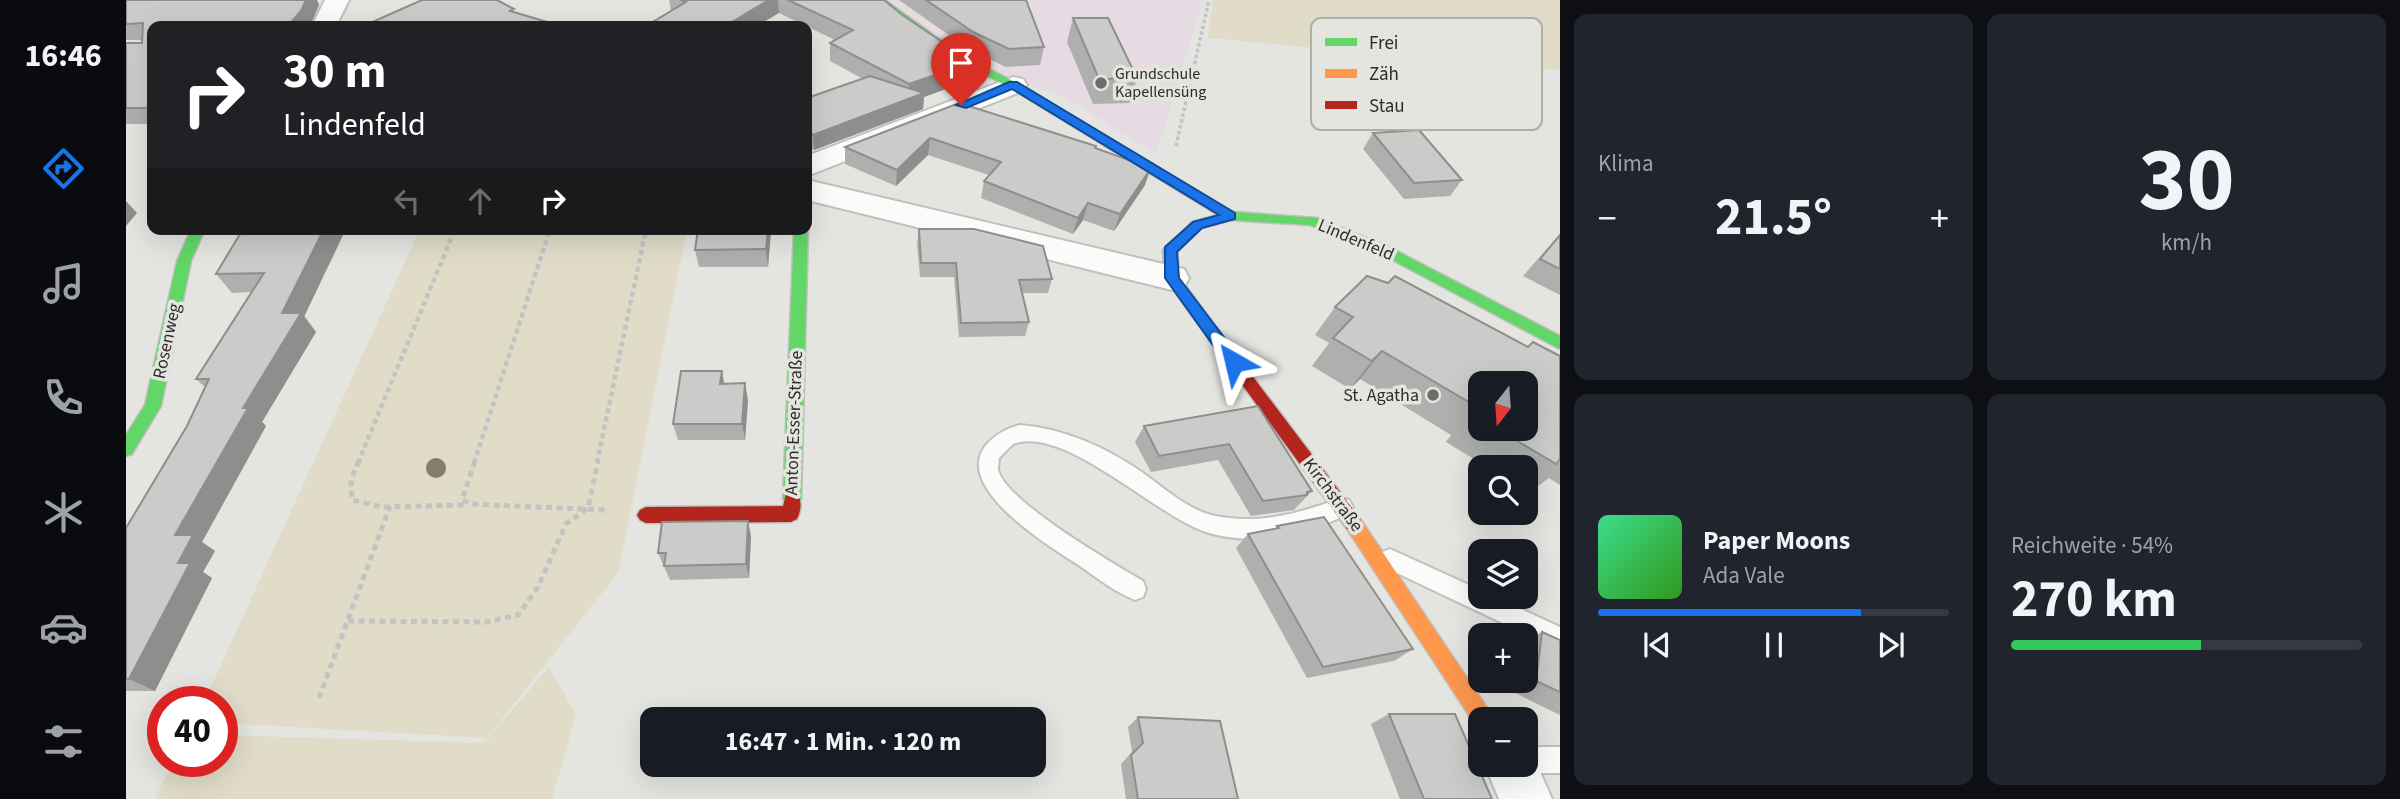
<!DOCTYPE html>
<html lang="de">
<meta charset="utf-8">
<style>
body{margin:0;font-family:"Source Sans 3",sans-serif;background:#20242c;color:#f1f3f6;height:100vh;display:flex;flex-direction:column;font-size:26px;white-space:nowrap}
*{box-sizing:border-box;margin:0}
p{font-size:23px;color:#9ea1a6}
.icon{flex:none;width:38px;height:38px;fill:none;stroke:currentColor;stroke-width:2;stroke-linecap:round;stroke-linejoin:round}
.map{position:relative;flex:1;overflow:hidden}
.sheet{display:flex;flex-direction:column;gap:14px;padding:14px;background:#0d0f14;width:840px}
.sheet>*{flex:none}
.banner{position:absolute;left:21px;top:21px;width:665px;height:214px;border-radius:14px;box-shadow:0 7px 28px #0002;background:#202124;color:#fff;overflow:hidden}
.needle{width:46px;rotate:197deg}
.fabs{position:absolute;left:1342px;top:371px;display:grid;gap:14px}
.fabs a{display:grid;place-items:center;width:70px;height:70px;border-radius:14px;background:#171b24;box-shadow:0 7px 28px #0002;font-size:35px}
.speed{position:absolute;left:21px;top:686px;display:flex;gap:14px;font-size:35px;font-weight:700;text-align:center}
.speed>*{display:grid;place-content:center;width:91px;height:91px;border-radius:50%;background:#171b24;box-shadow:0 7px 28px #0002;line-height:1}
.speed .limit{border:10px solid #d22;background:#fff;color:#111}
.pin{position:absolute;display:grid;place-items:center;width:60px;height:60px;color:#fff;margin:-72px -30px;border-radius:50% 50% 50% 0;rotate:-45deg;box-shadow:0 0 7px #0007}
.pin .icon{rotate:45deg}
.me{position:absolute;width:77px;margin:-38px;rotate:323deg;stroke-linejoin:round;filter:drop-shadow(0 0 5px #0008)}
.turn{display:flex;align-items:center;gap:24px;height:147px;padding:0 21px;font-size:32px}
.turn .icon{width:91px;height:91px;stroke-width:2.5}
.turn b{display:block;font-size:49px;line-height:60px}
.lanes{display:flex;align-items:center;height:66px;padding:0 21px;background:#0003;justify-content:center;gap:35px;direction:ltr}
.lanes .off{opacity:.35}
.big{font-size:52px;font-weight:700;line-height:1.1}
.sheet .widget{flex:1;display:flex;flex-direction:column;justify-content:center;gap:10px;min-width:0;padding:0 24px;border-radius:14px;background:#20242c}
.sheet .dial{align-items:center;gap:0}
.dial b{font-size:91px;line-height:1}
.song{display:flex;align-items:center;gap:21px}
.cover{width:84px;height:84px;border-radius:10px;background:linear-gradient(135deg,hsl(150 70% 55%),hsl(110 70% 35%))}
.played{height:7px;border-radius:4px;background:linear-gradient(90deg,#1a73e8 75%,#363941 75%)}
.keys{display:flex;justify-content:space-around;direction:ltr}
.heat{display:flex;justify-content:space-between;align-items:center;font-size:38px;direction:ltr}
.charge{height:10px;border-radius:5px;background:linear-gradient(90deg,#34c759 54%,#363941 0)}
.sheet .tiles{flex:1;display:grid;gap:14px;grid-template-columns:repeat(2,1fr)}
.trip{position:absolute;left:514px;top:707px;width:406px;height:70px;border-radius:14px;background:#171b24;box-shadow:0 7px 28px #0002;font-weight:700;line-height:70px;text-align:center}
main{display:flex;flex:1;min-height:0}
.menu{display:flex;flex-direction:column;width:126px;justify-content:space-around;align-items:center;background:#090b0e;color:#9ea1a6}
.menu .icon{width:49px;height:49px}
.menu .current{color:#1a73e8}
.menu b{font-size:32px;color:#f1f3f6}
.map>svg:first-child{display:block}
.education{fill:#e6dbe3}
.green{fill:#e0dcc8}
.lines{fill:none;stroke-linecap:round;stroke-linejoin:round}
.lane-casing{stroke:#c0c0be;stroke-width:4}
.street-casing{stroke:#c0c0be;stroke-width:4}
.fast-casing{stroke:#c0c0be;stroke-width:3}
.slow-casing{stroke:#c0c0be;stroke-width:3}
.jam-casing{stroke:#c0c0be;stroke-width:3}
.path-far2{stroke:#c3c3c2;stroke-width:3.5;stroke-dasharray:3.5 2.5;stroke-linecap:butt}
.path-far1{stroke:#c3c3c2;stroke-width:4.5;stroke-dasharray:5 3.5;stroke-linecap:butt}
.path{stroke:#c3c3c2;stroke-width:5;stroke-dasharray:6 4.5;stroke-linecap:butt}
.lane{fill:#fbfbfa;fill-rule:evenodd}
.street{fill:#fbfbfa;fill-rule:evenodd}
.fast{fill:#63d668;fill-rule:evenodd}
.slow{fill:#ff974d;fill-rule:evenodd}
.jam{fill:#b3261e;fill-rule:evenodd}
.tree{fill:#827e6b}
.wall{fill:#afafad;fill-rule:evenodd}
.shaded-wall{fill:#8e8e8d}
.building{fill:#cbcbc9;stroke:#8e8e8d;stroke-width:2}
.route{fill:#1a73e8;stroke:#114b97;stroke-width:2}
.poi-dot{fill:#6e6d6b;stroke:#e5e5e0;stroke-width:2.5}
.labels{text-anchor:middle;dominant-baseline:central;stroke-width:7;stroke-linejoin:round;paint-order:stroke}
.far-poi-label{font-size:16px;fill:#2e2d2c;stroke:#e5e5e0;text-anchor:start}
.street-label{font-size:18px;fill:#2e2d2c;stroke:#e5e5e0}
.poi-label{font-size:18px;fill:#2e2d2c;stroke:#e5e5e0;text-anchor:end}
.key{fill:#e5e5e0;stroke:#aeaeaa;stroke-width:2}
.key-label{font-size:19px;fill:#2e2d2c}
</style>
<main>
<nav class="menu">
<b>16:46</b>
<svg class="icon current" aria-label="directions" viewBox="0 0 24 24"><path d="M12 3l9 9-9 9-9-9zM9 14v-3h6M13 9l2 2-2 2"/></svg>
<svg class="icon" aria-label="music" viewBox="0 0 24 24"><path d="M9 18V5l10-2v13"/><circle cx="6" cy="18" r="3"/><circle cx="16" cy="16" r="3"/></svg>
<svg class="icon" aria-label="phone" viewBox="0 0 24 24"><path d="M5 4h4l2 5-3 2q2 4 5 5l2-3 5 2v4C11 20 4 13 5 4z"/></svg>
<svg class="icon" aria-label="climate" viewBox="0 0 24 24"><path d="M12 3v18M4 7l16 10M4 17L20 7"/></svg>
<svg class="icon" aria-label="car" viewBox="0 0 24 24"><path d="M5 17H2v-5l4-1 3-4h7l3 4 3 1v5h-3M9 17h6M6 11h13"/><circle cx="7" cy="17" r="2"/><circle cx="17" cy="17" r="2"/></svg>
<svg class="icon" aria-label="filters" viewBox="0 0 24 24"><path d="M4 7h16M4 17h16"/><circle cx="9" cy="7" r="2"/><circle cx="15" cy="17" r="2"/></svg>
</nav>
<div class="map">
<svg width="1434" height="799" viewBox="0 0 1434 799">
<rect width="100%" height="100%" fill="#e4e4e1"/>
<polygon class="education" points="764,0 1077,0 1030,155 940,97 855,69"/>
<g class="green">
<polygon points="1087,0 1434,0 1434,70 1082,38"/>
<polygon points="294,229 561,229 492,573 361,738 96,723 96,702 78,702"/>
<polygon points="423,667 450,715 426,799 29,799 47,761 96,761 96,735 358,743"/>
</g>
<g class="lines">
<defs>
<g id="lane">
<path d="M894,425C937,428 982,448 1017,473C1038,488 1060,508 1085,515C1131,526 1174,513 1216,498L1223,500L1227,507L1223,514C1181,533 1130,547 1083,533C1031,518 939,424 887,444L873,458C873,460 872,467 872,469C877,500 988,564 1017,581L1020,589L1017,597L1009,600C989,592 971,578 954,566C924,547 822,485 862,443C872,433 880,429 894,425Z"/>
<polygon points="1264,549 1354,590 1354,597 1369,597 1434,627 1434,650 1256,566 1253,559 1256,552"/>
<polygon points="1400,747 1434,747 1434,773 1400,773 1391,769 1389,765 1400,765"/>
</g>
<g id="street">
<polygon points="199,0 223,0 210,26 186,26"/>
<polygon points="887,77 897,79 901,85 897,91 681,176 681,156"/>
<polygon points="681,180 1046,266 1058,269 1063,278 1058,287 1046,290 681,200"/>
<polygon points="1400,745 1403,747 1426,799 1373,799 1359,765 1400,765"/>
</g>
<g id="fast">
<polygon points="748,0 759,0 837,56 891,83 1107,212 1191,218 1265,248 1434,336 1434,349 1255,254 1184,225 1104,220 1076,228 1051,251 1053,277 1109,353 1101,359 1096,357 1039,278 1037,250 1066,222 1092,215 883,87 829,60"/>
<polygon points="681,228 682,229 675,499 672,504 666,507 660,504 657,499 668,229"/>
<polygon points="65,229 79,229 65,261 35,406 6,454 0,456 0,435 19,405 51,261"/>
</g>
<polygon id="slow" points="1227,515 1233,517 1364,712 1367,719 1354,719 1354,728 1350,726 1221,529 1218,523 1221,517"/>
<g id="jam">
<polygon points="1101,347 1106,349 1233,517 1236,523 1233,529 1227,531 1221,529 1096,357 1093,353"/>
<path d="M666,491L672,494C676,502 675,511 671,519L665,522L520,523L514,520L511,515L514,510L520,507L657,506L660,494Z"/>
</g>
</defs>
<use href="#lane" class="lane-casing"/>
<use href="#street" class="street-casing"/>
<use href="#fast" class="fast-casing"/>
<use href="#slow" class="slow-casing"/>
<use href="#jam" class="jam-casing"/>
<polyline class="path-far2" points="1050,146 1083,0"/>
<g class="path-far1">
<polyline points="232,463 329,229"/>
<polyline points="348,463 424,229"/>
<polyline points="471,463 520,229"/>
</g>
<g class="path">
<polyline points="233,461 225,479 226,500 256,507 342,505"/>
<polyline points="349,461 336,500 345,504 479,510"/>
<polyline points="222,621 361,622 392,615 412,587 440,524 462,508 472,461"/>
<polyline points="193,698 264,506"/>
</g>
<use href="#lane" class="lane"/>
<use href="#street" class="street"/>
<use href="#fast" class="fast"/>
<use href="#slow" class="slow"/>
<use href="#jam" class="jam"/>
</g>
<circle class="tree" cx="310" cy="468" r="10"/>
<g class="wall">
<polygon points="0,0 191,0 193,5 184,26 26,26 26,124 0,124 0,43 16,43 16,40 0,40"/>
<polygon points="543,0 758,0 775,14 825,48 850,61 847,79 798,97 797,109 688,150 681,147 681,98 737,79 704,61 704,43 709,40 653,13 545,11"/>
<polygon points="773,0 900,0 918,47 914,65 880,67 844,50"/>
<polygon points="947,18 1011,78 1004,103 967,104 941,42"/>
<polygon points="833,103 970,149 1019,185 988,231 957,220 947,234 855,198 858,181 863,175 802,155 770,186 719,164 719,147"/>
<polygon points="1247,133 1336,180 1324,196 1278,199 1237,149"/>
<polygon points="117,229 190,332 136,422 140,426 76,542 89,551 77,572 86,578 29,691 0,691 0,528 61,426 79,387 70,379 125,292 106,293 90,274"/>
<polygon points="572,229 645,229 642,267 573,267 569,250"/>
<polygon points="793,229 926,279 922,293 896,293 903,322 899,336 833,337 828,277 794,277 791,243"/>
<polygon points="1434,234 1434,295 1397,276"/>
<path d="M1209,307L1401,347L1434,356V485L1423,478L1408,489L1402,485L1400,487V467H1361L1320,442L1325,435L1234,379L1224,389L1186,366L1203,343L1189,335ZM1354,383L1400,429H1354Z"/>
<polygon points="598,384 622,400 619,440 552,440 547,424"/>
<polygon points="1132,406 1186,491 1168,510 1125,516 1092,460 1025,472 1009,442 1018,426"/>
<polygon points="1151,526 1287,649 1268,661 1181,678 1110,548 1122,534 1149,529"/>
<polygon points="625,536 623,578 544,580 532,553"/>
<polygon points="1416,632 1434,640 1434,715 1387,692 1389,681 1400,681 1400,640"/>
<polygon points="1263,714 1366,799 1274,799 1245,724"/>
<polygon points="1012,717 1112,799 1000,799 995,764 1006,752 1002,727"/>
</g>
<g class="shaded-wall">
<polygon points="180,0 191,0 193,5 184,26 162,26"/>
<polygon points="643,0 652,0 653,13 631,26 599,26"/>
<polygon points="418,21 420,26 408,26"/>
<polygon points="850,61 847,79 798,97 797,109 688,150 687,135 782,100 783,84"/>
<polygon points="804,138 802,155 770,186 771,170"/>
<polygon points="1025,168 1019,185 988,231 994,214"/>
<polygon points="0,201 11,213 0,226"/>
<polygon points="962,203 957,220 947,234 952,218"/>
<polygon points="198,229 220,229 178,317 190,332 136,422 140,426 76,542 89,551 77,572 86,578 29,691 3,679 52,563 49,535 117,408 156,313"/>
<polygon points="642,229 645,229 645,231 642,267 640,249"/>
<polygon points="1256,351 1234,379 1224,389 1246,361"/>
<polygon points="596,371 599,388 594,384"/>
<polygon points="619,383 622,400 619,440 616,424"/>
<polygon points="622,521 625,536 623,578 620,564"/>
</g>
<g class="building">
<polygon points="0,0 180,0 175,11 162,26 26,26 26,108 0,108 0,43 16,43 17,23 0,24"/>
<polygon points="296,0 371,0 388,9 384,11 418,21 408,26 256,26 244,23"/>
<polygon points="555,0 643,0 599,26 520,26 560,2"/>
<polygon points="662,0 758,0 775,14 825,48 850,61 783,84 704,43 727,30"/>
<polygon points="800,0 900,0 918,47 883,49 847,32"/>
<polygon points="947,18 982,18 1011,78 973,79"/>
<polygon points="744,76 798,93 687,135 681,132 681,98"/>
<polygon points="833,103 970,146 969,148 1025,168 994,214 962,203 952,218 858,181 875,162 804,138 771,170 719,147"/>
<polygon points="1293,130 1336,180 1288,183 1247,133"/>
<polygon points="117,229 198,229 156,313 175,313 117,408 122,408 49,535 67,535 52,563 64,563 3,679 0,679 0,528 61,426 83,379 70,379 138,273 90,274"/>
<polygon points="572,229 642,229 640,249 569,250"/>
<polygon points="793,229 848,229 917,246 926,279 893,280 903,322 835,323 830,263 795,263"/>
<polygon points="1434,235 1434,269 1414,259"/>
<polygon points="1241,276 1262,283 1269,276 1402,347 1407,342 1434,356 1434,459 1430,464 1371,429 1400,429 1400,383 1354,383 1354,419 1348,415 1353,408 1256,351 1246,361 1207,338 1227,317 1209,307"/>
<polygon points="555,371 596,371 594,384 619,383 616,424 547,424"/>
<polygon points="1132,406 1186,491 1181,492 1181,495 1137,501 1103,444 1033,456 1018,426"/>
<polygon points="1198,517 1287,649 1197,667 1122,534 1153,528 1151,526"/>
<polygon points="622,521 620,564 538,566 540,553 532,553 536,522"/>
<polygon points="1416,632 1434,640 1434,692 1410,681"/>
<polygon points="1263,714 1329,714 1366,799 1298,799"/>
<polygon points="1012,717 1094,721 1112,799 1012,799 1005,755 1017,743"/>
</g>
<polygon class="route" points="883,82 891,82 1109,213 1109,219 1076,228 1051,252 1053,278 1113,357 1116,362 1113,366 1102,366 1039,278 1039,247 1067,222 1093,215 886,89 840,108 830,105"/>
<g class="poi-dot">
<circle cx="975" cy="83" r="7"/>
<circle cx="1307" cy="395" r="7"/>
</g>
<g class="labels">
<g class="far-poi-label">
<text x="989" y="74">Grundschule<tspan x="989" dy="18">Kapellensüng</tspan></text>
</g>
<g class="street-label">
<text transform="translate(1230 240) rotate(23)">Lindenfeld</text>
<text transform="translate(41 341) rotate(-78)">Rosenweg</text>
<text transform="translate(668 423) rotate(-88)">Anton-Esser-Straße</text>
<text transform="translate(1207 495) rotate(53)">Kirchstraße</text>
</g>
<g class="poi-label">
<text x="1293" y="395">St. Agatha</text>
</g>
</g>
<rect x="1185" y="18" width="231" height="112" rx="10" class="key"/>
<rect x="1199" y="38" width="32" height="8" fill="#63d668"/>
<rect x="1199" y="69" width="32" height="9" fill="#ff974d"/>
<rect x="1199" y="101" width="32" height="8" fill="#b3261e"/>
<g class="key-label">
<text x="1243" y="49">Frei</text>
<text x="1243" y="80">Zäh</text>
<text x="1243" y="112">Stau</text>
</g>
</svg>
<div class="fabs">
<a><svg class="needle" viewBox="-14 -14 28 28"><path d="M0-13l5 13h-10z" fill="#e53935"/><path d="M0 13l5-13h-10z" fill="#9ea1a6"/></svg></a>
<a><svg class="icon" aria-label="search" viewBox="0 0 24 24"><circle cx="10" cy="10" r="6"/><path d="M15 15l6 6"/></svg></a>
<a><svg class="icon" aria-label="layers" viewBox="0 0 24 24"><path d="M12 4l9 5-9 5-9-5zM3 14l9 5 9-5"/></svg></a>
<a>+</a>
<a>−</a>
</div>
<div class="speed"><div class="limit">40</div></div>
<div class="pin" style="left:835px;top:105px;background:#d93025"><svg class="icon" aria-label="arrive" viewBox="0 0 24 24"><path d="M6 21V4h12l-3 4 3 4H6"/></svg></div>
<svg class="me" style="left:1108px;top:362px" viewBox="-20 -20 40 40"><path d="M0-17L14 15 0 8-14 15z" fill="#1a73e8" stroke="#fff" stroke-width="4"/></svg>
<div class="trip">16:47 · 1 Min. · 120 m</div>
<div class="banner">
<div class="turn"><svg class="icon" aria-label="right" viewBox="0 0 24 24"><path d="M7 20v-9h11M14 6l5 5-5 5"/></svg><div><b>30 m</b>Lindenfeld</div></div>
<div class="lanes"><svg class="icon off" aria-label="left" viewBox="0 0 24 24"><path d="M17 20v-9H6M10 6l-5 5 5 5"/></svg><svg class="icon off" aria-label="ahead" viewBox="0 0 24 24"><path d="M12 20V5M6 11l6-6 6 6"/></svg><svg class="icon" aria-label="right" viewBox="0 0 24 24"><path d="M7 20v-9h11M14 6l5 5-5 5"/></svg></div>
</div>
</div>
<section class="sheet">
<div class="tiles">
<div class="widget"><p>Klima</p>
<div class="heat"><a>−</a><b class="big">21.5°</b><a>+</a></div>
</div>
<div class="widget dial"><b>30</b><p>km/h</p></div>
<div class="widget">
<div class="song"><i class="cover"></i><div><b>Paper Moons</b><p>Ada Vale</p></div></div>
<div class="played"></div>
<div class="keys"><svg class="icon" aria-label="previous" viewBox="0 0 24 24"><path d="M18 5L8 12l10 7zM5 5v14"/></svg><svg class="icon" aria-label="pause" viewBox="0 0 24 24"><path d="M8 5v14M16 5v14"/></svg><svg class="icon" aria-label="next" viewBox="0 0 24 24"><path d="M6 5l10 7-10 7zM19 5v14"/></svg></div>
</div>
<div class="widget"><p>Reichweite · 54%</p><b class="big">270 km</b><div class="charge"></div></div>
</div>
</section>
</main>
